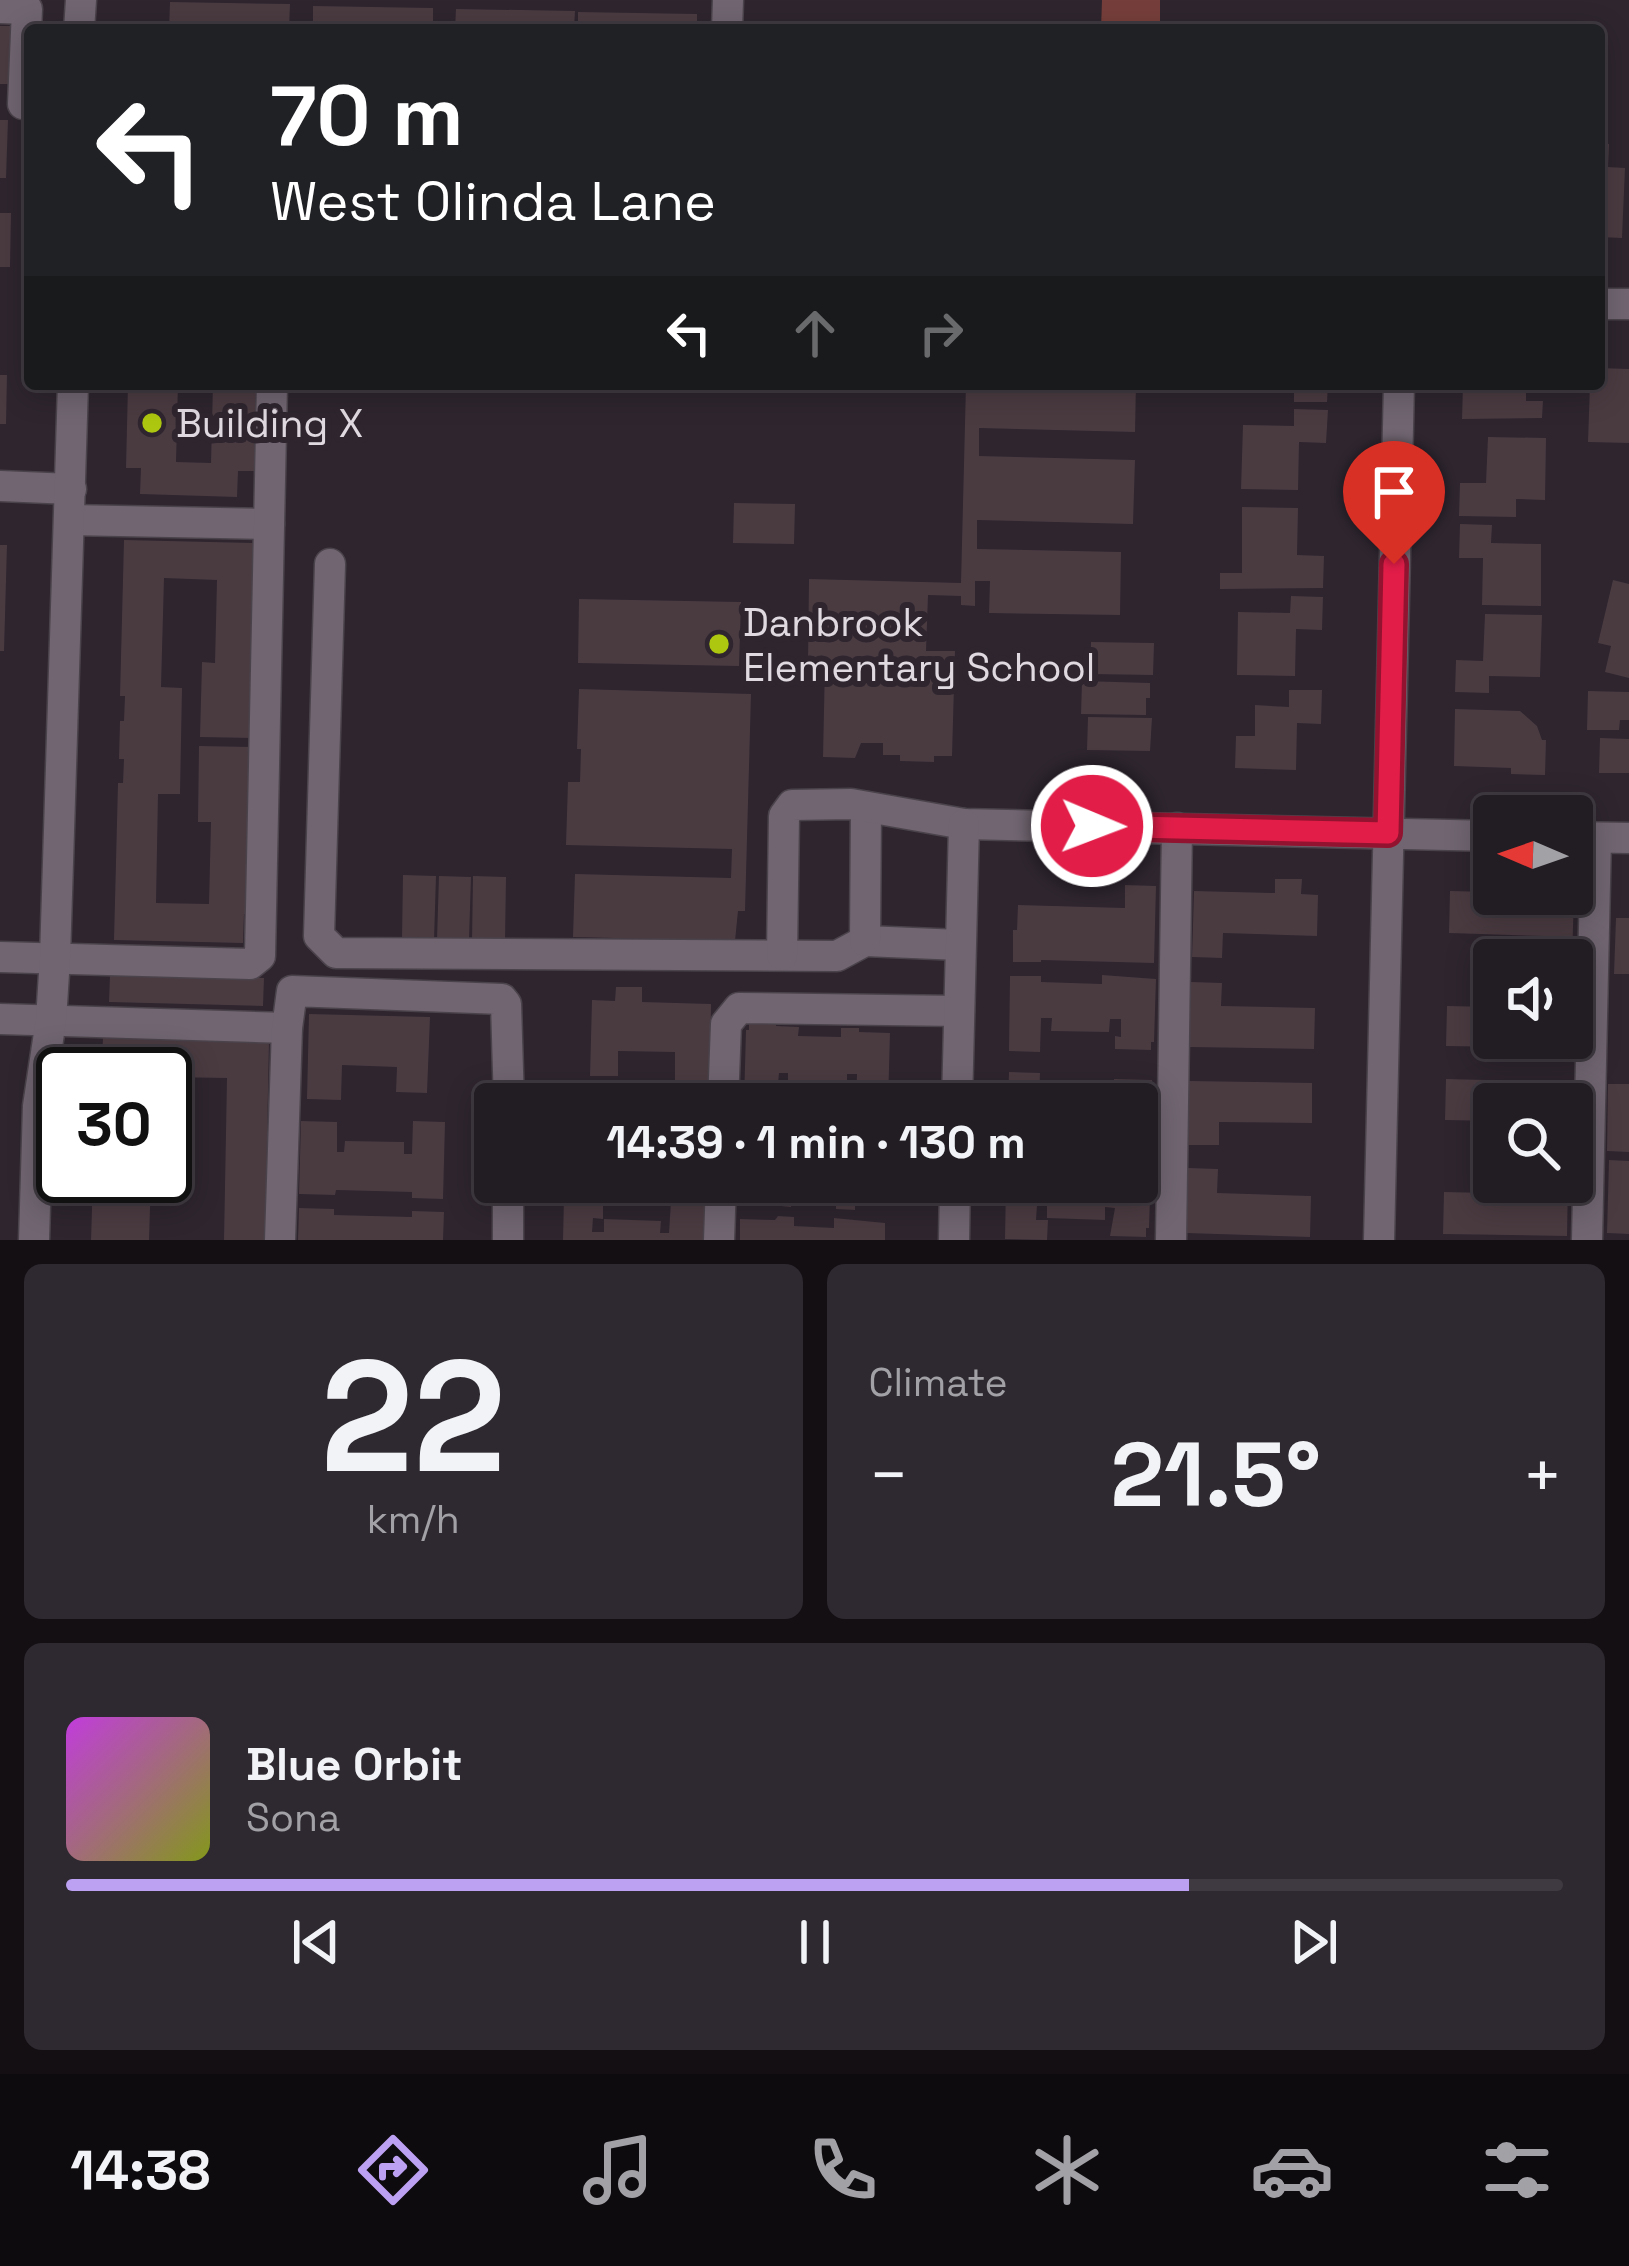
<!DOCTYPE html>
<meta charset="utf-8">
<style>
body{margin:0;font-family:"Space Grotesk",sans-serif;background:#2e2930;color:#f1f3f6;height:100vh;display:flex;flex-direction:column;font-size:45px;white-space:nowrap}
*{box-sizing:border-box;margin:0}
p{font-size:39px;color:#a2a1a6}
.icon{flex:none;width:66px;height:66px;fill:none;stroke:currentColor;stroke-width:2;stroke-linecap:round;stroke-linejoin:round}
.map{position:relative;height:1240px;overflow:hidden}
.side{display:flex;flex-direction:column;gap:24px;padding:24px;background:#130f13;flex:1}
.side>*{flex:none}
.guide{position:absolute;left:24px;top:24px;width:1581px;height:366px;border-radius:12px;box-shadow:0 6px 30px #0003,0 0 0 3px #3f3a41;background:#202124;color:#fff;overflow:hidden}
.needle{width:78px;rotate:272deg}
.controls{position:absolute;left:1473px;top:795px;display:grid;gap:24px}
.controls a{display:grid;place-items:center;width:120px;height:120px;border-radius:12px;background:#221c23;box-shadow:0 6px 30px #0003,0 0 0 3px #3f3a41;font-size:60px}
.speed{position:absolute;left:36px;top:1047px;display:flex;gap:24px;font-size:60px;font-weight:700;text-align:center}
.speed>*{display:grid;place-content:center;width:156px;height:156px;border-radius:50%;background:#221c23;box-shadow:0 6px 30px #0003,0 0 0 3px #3f3a41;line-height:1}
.speed .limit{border:6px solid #111;border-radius:18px;background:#fff;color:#111}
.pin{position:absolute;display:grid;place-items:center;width:102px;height:102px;color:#fff;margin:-123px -51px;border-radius:50% 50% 50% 0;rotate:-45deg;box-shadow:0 0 12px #0007}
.pin .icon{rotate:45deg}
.me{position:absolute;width:132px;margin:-66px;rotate:91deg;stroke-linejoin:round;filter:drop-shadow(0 0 9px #0008)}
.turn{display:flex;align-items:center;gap:42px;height:252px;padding:0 48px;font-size:54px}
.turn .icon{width:156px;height:156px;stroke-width:2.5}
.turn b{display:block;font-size:84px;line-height:102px}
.lanes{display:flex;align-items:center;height:114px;padding:0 48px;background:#0003;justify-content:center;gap:60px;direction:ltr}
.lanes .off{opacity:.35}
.big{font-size:90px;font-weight:800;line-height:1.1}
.side .tile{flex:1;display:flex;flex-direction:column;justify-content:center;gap:18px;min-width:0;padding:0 42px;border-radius:18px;background:#2e2930}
.side .dial{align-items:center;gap:0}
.dial b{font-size:156px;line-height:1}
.song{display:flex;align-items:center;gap:36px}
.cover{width:144px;height:144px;border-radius:18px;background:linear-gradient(135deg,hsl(290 70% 55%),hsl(70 70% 35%))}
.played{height:12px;border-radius:6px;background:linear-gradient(90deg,#bca0f2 75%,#3f3a41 75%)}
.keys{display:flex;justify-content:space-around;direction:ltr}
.heat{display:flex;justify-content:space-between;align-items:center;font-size:66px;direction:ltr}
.side .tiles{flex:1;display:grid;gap:24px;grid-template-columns:1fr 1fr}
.tile:last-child{grid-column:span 2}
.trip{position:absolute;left:474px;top:1083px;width:684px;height:120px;border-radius:12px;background:#221c23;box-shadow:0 6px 30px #0003,0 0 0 3px #3f3a41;font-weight:800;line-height:120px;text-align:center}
.tab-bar{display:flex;height:192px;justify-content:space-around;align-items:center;background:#0e0b0e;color:#a2a1a6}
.tab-bar .icon{width:84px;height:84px}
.tab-bar .active{color:#bca0f2}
.tab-bar b{font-size:54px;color:#f1f3f6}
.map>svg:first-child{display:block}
.green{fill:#763e3a}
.building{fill:#4a3b41}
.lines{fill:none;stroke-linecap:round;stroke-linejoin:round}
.minor-casing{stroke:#4b434b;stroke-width:33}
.minor{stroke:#706571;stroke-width:30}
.route-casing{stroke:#92132f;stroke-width:30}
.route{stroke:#e11d48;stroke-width:21}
.poi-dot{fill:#adc60f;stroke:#2e252f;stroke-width:4.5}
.labels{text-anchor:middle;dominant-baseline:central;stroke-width:12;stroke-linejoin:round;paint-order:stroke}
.poi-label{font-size:39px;fill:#e0dae0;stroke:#2e252f;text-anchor:start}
</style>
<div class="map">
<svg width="1629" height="1240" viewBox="0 0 1629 1240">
<rect width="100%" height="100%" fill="#2e252f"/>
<polygon class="green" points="1102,0 1160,0 1160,30 1101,30"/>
<g class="building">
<polygon points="170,2 290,4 289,30 169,30"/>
<polygon points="313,6 433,8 433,30 313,30"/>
<polygon points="456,9 575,11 574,30 455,30"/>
<polygon points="578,12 697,14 697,30 578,30"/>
<polygon points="0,26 14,26 12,84 0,84"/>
<polygon points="0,120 8,120 6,178 0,178"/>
<polygon points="1599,144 1609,144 1608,167 1625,168 1622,238 1599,237"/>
<polygon points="0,213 11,213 10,267 0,267"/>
<polygon points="1599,368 1629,369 1629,443 1588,442 1590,384 1599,384"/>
<polygon points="0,375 7,375 6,424 0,424"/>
<polygon points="128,384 178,384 176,462 211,463 213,384 256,384 254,471 238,471 237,497 140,494 141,468 126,468"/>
<polygon points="966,384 1136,384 1135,432 979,428 979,456 1135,460 1133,524 977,520 977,549 1121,552 1120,615 989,613 990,581 975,581 975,606 961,605 961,596 928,595 926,651 955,651 952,756 934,756 934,762 900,761 900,755 883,755 883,743 861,743 855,758 823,757 825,663 808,663 809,579 961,583"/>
<polygon points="1294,384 1328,384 1327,402 1294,402"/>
<polygon points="1463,384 1554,384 1554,393 1526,392 1526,401 1543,401 1542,418 1462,419"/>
<polygon points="1294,409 1328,410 1326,443 1299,442 1298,490 1241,489 1243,425 1294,426"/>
<polygon points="1488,437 1546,438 1545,500 1516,499 1516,517 1459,516 1460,483 1486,483"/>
<polygon points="734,503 795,504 794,544 733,543"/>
<polygon points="1242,507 1298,508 1297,555 1324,556 1323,588 1220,589 1220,573 1242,573"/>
<polygon points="1460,524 1492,525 1491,543 1541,544 1541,606 1482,605 1483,558 1459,558"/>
<polygon points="124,540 254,543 253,568 258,568 253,738 200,737 202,662 215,663 217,580 164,578 161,687 182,688 180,794 158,794 156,903 209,904 211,822 198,822 199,746 253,747 249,914 244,914 243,943 114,940 118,783 123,783 124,759 119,759 120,721 124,721 125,696 120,696"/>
<polygon points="0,545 7,545 4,651 0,651"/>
<polygon points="1613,580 1629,584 1629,678 1605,672 1611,646 1598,643"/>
<polygon points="1291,596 1323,597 1322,630 1296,629 1295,676 1237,675 1238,612 1290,613"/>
<polygon points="579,599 741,602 739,666 578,663"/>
<polygon points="1485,614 1542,615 1540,677 1489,676 1489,693 1455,692 1456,660 1483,661"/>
<polygon points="1091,642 1154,643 1153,675 1090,674"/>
<polygon points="1082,681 1150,683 1150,698 1146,698 1146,715 1081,714"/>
<polygon points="579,689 751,694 745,911 738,911 735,941 573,937 575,874 731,878 732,849 566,845 568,782 580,782 581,749 577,749"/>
<polygon points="1289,690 1322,690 1321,724 1297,723 1296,770 1235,768 1236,736 1255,736 1255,705 1289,707"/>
<polygon points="1588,691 1629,692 1629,720 1620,720 1619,730 1587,730"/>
<polygon points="1455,709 1520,711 1537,726 1542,740 1546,740 1545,775 1511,774 1511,768 1454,766"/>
<polygon points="1088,717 1152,718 1150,751 1087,750"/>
<polygon points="1600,738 1629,739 1629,773 1599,773"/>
<polygon points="403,875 436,876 434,940 402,938"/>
<polygon points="439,876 471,877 469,940 437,939"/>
<polygon points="473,876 506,877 505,941 472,941"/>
<polygon points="1275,879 1302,879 1301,894 1318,895 1317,936 1223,933 1222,958 1192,957 1194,891 1275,893"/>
<polygon points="1125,885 1156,886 1154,963 1041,960 1041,962 1013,962 1013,930 1017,930 1018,905 1125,908"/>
<polygon points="1450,891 1574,894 1572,960 1542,960 1543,936 1449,933"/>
<polygon points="1616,918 1629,918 1629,974 1614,974"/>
<polygon points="110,975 264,978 263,1006 109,1002"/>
<polygon points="1102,975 1156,979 1154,1042 1151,1042 1151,1050 1115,1049 1115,1036 1121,1037 1121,1019 1110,1019 1109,1032 1051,1031 1052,1018 1041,1018 1040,1052 1009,1051 1010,976 1041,976 1041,982 1102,984"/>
<polygon points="1191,982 1222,983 1221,1006 1315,1008 1314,1049 1189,1047"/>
<polygon points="616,987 642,987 642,1002 711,1004 710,1084 675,1083 675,1052 618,1051 618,1076 590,1076 592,1000 615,1001"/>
<polygon points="1447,1006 1494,1007 1494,1038 1571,1038 1571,1048 1446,1046"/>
<polygon points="309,1014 430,1017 427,1093 396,1092 397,1067 342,1065 341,1100 307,1099"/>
<polygon points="776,1017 776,1026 799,1027 798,1036 841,1037 841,1028 859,1028 859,1032 890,1033 888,1104 856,1104 857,1074 847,1074 847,1087 788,1085 788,1073 779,1073 778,1084 784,1084 784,1104 744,1102 746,1030 749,1030 749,1023"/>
<polygon points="103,1035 269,1041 265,1240 224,1240 227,1078 165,1077 165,1074 102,1074"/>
<polygon points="1009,1072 1040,1073 1039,1104 1008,1104"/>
<polygon points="1114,1079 1152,1080 1152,1151 1137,1151 1137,1104 1118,1104 1119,1093 1113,1093"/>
<polygon points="1446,1079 1571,1082 1570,1104 1494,1104 1494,1121 1445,1120"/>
<polygon points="1189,1081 1312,1083 1312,1123 1219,1122 1219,1145 1188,1145"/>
<polygon points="1608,1084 1629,1084 1629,1152 1607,1151"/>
<polygon points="657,1092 676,1093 676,1097 708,1098 708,1104 656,1104"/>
<polygon points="565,1094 596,1095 596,1104 565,1104"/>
<polygon points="1050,1094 1108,1096 1108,1104 1050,1104"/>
<polygon points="301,1121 337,1122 337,1152 344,1152 345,1141 404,1142 404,1154 412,1154 413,1121 445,1122 443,1199 412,1198 412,1192 336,1190 335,1195 299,1194"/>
<polygon points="1609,1160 1629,1161 1629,1234 1607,1233"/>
<polygon points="1137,1166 1151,1166 1149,1228 1146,1228 1146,1237 1110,1236 1115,1208 1105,1207 1105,1220 1047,1218 1047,1206 1037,1205 1036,1220 1048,1220 1047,1240 1005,1239 1006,1182 1137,1182"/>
<polygon points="1188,1168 1218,1169 1217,1193 1311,1196 1310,1237 1186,1233"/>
<polygon points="93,1176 151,1176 149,1240 91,1240"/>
<polygon points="741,1182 886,1182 885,1206 855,1205 855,1210 836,1209 836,1199 791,1197 791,1207 741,1202"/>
<polygon points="1538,1182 1568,1182 1567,1236 1443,1234 1444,1192 1537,1194"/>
<polygon points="564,1197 593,1198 593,1202 603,1202 603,1219 593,1218 592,1232 604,1232 604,1219 661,1221 660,1233 669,1233 671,1201 706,1202 704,1240 563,1240"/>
<polygon points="299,1208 334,1209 334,1215 412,1217 412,1211 444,1212 443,1240 298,1240"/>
<polygon points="778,1216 794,1217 794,1226 834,1228 834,1218 885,1223 885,1240 740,1240 740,1219 775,1220"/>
</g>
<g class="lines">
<defs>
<g id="minor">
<polyline points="0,8 27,9 23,104"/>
<polyline points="79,30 81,0"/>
<polyline points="727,30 728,0"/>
<polyline points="1599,304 1629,304"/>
<polyline points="0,486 71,489"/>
<polyline points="70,520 269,524"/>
<polyline points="330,564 319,936 336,953 837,956 865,941 960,945"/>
<polyline points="1572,837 1629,838"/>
<polyline points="865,941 866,807"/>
<polyline points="782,955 784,816 792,805 851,804 964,824 1494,836"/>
<polyline points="0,957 250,964 260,956 272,384"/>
<polyline points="0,1019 287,1028"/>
<polyline points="723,1104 726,1024 739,1008 959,1011"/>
<polyline points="957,1104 964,824"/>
<polyline points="34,1240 38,1106 51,1020 55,958 73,384"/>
<polyline points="280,1240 287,1028 292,991 502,999 506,1004 509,1104"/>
<polyline points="508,1240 508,1182"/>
<polyline points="719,1240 721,1182"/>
<polyline points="954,1240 955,1182"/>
<polyline points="1171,1240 1177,828"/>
<polyline points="1379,1240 1399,384"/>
<polyline points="1587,1240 1596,838"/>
</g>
</defs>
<use href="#minor" class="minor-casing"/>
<use href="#minor" class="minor"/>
</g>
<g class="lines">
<defs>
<polyline id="route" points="1092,826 1388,833 1394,564"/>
</defs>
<use href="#route" class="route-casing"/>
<use href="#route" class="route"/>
</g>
<g class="poi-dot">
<circle cx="152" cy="423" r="12"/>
<circle cx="719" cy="644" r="12"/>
</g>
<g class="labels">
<g class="poi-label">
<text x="176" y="423">Building X</text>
<text x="743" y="622">Danbrook<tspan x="743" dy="45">Elementary School</tspan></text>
</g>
</g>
</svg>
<div class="controls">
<a><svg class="needle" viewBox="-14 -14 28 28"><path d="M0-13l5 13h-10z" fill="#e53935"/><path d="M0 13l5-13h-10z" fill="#a2a1a6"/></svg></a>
<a><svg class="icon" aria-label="sound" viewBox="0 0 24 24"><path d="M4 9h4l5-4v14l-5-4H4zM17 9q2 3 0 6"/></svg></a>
<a><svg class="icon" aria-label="search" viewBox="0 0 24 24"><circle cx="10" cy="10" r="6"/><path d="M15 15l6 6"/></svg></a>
</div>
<div class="speed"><div class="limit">30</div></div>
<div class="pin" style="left:1394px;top:564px;background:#d93025"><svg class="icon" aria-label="arrive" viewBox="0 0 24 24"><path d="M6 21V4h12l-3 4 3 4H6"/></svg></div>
<svg class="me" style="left:1092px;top:826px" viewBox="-20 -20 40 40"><circle r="17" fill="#e11d48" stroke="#fff" stroke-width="3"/><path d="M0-11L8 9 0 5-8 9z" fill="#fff"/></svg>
<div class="trip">14:39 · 1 min · 130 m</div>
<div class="guide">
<div class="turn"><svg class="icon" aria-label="left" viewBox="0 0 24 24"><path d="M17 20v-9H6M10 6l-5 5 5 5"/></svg><div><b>70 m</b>West Olinda Lane</div></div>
<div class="lanes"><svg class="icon" aria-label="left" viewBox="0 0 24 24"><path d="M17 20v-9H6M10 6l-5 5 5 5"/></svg><svg class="icon off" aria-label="ahead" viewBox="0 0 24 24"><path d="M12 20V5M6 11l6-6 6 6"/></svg><svg class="icon off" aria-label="right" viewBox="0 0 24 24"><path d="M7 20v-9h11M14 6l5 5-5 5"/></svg></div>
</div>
</div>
<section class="side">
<div class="tiles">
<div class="tile dial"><b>22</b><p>km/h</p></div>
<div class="tile"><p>Climate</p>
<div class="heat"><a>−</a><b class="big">21.5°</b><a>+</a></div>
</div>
<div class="tile">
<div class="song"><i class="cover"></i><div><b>Blue Orbit</b><p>Sona</p></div></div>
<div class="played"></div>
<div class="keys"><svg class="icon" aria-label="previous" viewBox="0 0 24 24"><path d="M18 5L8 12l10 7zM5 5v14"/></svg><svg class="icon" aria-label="pause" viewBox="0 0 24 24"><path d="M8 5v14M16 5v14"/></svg><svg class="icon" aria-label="next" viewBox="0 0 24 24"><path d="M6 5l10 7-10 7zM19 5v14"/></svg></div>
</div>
</div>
</section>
<nav class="tab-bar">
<b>14:38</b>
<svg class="icon active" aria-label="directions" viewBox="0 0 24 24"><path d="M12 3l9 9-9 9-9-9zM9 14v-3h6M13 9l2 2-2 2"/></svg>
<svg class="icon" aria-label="music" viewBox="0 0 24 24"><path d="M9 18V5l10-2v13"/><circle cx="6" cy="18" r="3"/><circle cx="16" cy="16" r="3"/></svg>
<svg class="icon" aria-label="phone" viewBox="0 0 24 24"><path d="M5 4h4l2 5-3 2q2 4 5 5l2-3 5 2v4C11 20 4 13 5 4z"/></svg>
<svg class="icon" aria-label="climate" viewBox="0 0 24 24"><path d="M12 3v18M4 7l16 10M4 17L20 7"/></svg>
<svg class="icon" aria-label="car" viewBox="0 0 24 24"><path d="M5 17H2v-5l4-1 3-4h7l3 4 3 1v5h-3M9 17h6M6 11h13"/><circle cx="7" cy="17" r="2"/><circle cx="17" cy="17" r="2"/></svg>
<svg class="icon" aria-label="filters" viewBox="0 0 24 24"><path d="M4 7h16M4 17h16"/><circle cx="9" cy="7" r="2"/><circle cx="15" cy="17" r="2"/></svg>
</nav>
